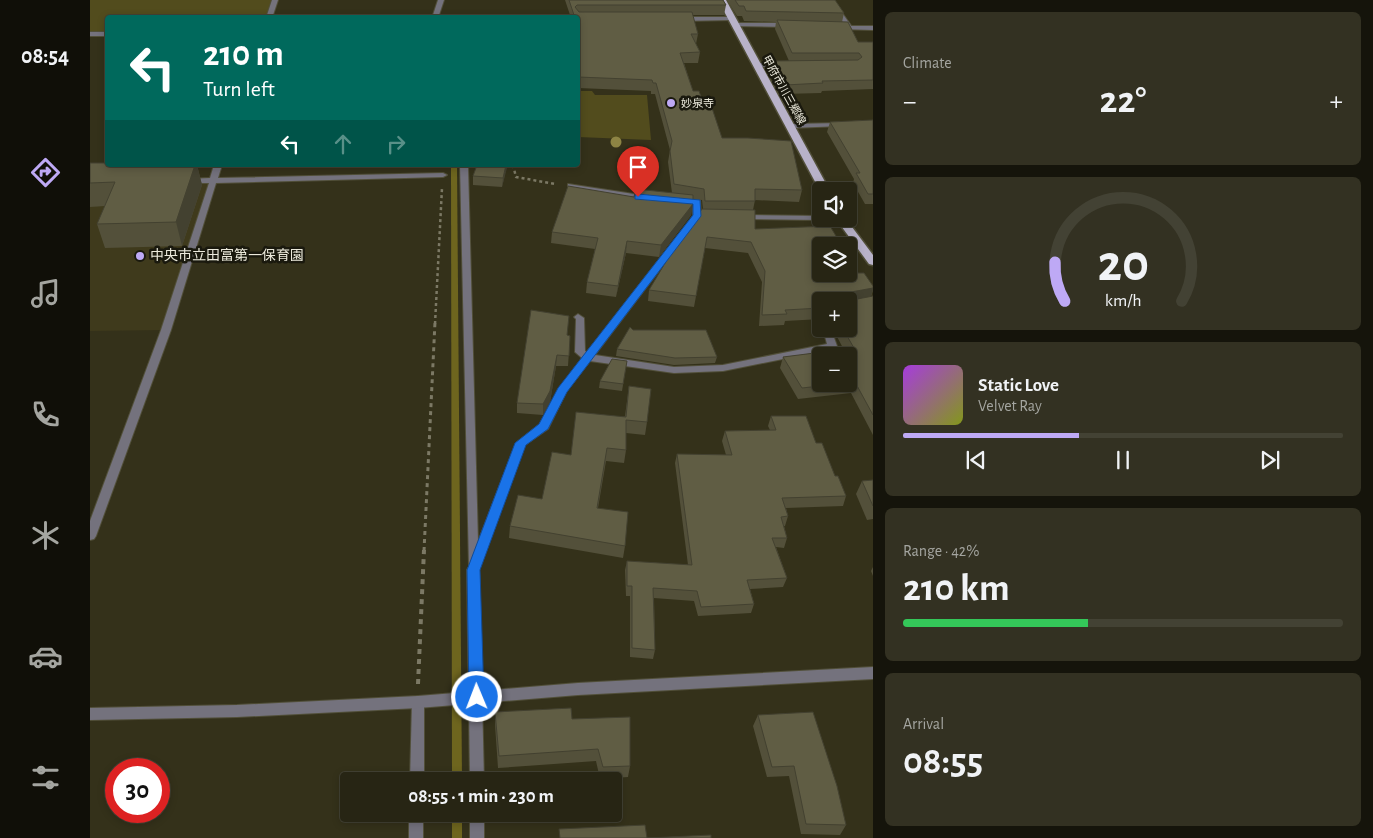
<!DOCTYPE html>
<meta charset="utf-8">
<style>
body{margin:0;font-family:"Alegreya Sans","Noto Sans JP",sans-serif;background:#333122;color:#f1f3f6;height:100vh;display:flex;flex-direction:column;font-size:19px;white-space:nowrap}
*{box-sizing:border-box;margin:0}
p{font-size:16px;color:#a4a5a0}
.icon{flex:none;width:28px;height:28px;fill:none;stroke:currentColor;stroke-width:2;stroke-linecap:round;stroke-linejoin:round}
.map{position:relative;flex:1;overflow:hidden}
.side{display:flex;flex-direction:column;gap:12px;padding:12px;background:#15140b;width:500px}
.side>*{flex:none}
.banner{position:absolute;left:15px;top:15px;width:475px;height:152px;border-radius:5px;box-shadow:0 2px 8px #0003,0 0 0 1px #434234;background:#00695c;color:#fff;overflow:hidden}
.buttons{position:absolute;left:722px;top:182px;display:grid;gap:10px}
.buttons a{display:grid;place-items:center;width:45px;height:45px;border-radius:5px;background:#272514;box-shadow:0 2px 8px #0003,0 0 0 1px #434234;font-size:25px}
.speed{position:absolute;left:15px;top:758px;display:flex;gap:10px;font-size:25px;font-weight:700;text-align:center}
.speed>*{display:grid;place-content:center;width:65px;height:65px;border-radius:50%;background:#272514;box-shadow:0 2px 8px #0003,0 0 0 1px #434234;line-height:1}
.speed .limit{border:8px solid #d22;background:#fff;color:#111}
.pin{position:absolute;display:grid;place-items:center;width:42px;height:42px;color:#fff;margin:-51px -21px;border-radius:50% 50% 50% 0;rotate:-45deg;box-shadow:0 0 5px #0007}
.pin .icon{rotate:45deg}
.me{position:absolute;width:55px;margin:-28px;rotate:359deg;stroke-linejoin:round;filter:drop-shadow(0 0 4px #0008)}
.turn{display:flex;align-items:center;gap:18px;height:105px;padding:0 15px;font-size:22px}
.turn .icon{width:65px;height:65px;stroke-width:2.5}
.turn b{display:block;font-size:35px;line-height:42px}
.lanes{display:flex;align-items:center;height:48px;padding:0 15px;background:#0003;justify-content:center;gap:25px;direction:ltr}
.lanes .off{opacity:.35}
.big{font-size:38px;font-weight:700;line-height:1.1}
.side .tile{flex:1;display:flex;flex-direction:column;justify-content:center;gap:8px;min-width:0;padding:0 18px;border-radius:8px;background:#333122}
.side .dial{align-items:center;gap:0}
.dial svg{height:130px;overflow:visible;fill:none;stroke:#434234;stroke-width:7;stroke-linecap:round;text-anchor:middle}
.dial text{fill:#f1f3f6;stroke:none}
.song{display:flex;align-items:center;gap:15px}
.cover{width:60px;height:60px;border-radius:8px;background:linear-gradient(135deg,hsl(280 70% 55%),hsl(70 70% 35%))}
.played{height:5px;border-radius:2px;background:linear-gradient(90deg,#bea9f5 40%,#434234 40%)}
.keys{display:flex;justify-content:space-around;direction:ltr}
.heat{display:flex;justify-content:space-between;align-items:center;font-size:28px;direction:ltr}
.charge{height:8px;border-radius:4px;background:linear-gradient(90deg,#34c759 42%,#434234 0)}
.trip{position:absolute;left:250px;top:772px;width:282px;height:50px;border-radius:5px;background:#272514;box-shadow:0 2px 8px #0003,0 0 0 1px #434234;font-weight:700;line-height:50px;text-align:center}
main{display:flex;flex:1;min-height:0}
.menu{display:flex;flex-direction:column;width:90px;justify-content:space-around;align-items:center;background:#100f08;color:#a4a5a0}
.menu .icon{width:35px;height:35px}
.menu .selected{color:#bea9f5}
.menu b{font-size:22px;color:#f1f3f6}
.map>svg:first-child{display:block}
.built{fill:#3f3a1c}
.green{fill:#524c1d}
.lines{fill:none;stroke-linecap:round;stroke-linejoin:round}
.stream{fill:#6e651e;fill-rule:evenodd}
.service-casing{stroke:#514f39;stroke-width:2}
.minor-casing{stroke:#514f39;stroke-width:2}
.tertiary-casing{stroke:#514f39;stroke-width:2}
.primary-casing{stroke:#514f39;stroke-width:3}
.path-far2{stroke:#7c7965;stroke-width:2.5;stroke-dasharray:3 3;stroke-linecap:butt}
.path-far1{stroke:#7c7965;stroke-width:3;stroke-dasharray:4 4;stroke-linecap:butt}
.path{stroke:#7c7965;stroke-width:4;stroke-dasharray:5 5;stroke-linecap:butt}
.service{fill:#74727d;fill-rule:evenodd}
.minor{fill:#74727d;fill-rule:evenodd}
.tertiary{fill:#74727d;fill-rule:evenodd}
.primary{fill:#b8b2c9;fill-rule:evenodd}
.tree{fill:#8d8444}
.wall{fill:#53503a;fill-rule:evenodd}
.shaded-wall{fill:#434130}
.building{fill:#605d44;stroke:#434130}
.route{fill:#1a73e8;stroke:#114b97}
.poi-dot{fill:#bea9f5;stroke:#1a190e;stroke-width:2}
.labels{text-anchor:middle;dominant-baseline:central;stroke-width:5;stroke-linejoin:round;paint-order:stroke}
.far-street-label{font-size:11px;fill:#eceadc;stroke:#1a190e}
.far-poi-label{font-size:11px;fill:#eceadc;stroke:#1a190e;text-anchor:start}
.poi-label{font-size:14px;fill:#eceadc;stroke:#1a190e;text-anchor:start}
</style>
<main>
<nav class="menu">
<b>08:54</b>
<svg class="icon selected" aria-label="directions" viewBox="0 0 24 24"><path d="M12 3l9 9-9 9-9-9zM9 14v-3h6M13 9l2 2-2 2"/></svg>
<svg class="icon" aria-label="music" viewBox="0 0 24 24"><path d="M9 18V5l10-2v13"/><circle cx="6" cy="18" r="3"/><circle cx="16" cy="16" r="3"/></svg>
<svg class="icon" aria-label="phone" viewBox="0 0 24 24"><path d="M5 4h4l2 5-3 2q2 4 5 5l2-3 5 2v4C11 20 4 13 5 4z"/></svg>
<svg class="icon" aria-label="climate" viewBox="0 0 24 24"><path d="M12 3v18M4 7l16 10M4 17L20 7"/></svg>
<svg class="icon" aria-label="car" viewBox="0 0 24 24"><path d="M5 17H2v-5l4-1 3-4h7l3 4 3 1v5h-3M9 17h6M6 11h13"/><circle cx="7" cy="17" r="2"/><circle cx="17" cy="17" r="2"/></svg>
<svg class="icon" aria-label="filters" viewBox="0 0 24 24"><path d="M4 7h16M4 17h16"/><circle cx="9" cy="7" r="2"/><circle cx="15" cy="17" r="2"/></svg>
</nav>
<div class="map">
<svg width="783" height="838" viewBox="0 0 783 838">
<rect width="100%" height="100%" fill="#34311a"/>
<polygon class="built" points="123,180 76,330 0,331 0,182"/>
<g class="green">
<polygon points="0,0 185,0 179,17 18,18 17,34 0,34"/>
<polygon points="488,91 502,91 505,95 557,95 561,140 488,137"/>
</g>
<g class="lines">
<g class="stream">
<polygon points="361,165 367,165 372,781 362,781"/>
<rect x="362" y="814" width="10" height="24"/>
</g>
<defs>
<g id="service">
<polygon points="348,0 354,0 348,18 342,18"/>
<polygon points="737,0 743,0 762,27 761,28 757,28"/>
<polygon points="693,63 695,64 695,66 666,67 663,65 666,63"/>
<polygon points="751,123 754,125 753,126 700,128 697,126 700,124"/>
<polygon points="370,165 378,165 388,542 426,443 450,424 469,389 492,358 485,352 486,319 484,317 488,314 494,318 495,351 497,352 603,216 603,204 588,203 588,199 610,200 611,214 619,214 623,216 619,218 609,218 505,355 584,367 633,365 737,344 733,329 741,329 747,346 742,349 633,371 584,373 500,361 476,392 458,429 435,445 389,570 387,573 383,575 379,573 377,570 379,567"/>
<polygon points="478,184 557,196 561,198 557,200 528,197 478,188"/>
<polygon points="650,215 731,216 731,219 734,219 731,220 653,219 649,217"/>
</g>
<g id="minor">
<polygon points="642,17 645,19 644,20 591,21 588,19 591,17"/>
<polygon points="642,23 698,23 701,25 698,27 644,26 642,25"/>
<polygon points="746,26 783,26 783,30 748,29 745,27"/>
<rect x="0" y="32" width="18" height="4"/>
<polygon points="124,165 132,165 128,178 353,173 357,175 353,177 126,183 81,330 6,536 4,539 0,540 0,521 71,330 119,183 98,183 94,181 98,179 120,178"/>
<polygon points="383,565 387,567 389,570 394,781 380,781 377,570 379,567"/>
<polygon points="328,696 333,698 334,702 334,781 320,781 322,702 323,698"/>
<rect x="319" y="814" width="14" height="24"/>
<rect x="380" y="814" width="14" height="24"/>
</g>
<g id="tertiary">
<polygon points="182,0 188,0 182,18 176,18"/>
<polygon points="783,667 783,679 488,695 328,708 147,717 0,720 0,708 147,705 328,696 488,683"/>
</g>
<g id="primary">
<polygon points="628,0 636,0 740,191 730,191"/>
<polygon points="746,219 756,219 783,255 783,265 779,264"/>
</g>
</defs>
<use href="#service" class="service-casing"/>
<use href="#minor" class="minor-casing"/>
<use href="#tertiary" class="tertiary-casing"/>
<use href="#primary" class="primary-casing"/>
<g class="path-far2">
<polyline points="423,165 426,177 465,184"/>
<polyline points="345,324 352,188"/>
</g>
<polyline class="path-far1" points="334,551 345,322"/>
<polyline class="path" points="328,684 334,550"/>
<use href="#service" class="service"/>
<use href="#minor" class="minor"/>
<use href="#tertiary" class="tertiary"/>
<use href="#primary" class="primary"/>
</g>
<circle class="tree" cx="526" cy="142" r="5.5"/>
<g class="wall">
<path d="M475,0H633L636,5L634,15H602L608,34L606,44L610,52L608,63H594L603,91L613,102L632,138L712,190L709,202L665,200L663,210L665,229L768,273L783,286V290L781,297L783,296V435L761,393L708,399L690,368L693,357L754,350L743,329H759L731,301V319L695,321L694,325L669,326L672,282L658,253L615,248L604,307L558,301L559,290L613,209L612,200L603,199L601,215L569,257L536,253L526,297L496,293L497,282L505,249L461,243L462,232L544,197L582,193L578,162L580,150L565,94H561V91L488,88V18H481ZM759,356V384H731Z"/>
<polygon points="637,0 745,0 754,13 752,22 768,42 783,42 783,89 732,91 731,93 693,94 678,70 680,61 699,61 685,29 686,22 654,21 652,16 647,16"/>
<polygon points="783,120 783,204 775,204 763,183 764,179 737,132 740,122"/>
<polygon points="0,163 18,165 107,165 112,185 92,246 15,248 7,224 15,206 0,207"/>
<polygon points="387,165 417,165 412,187 383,185 383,176"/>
<polygon points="543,330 627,357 625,363 584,365 526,356 527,349"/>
<polygon points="478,335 480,336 478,366 466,366 460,402 453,415 427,413 427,403"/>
<polygon points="537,361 532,391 509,388 510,381"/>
<polygon points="539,386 557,422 555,435 536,433 536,450 534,463 516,461 508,508 535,546 533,558 419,538 420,526 452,499 535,416"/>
<polygon points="681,416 726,443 756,496 753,506 696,508 698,516 695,526 694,526 697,538 694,548 686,547 697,578 693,587 660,589 664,604 661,613 608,616 604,601 564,598 565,650 563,659 540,657 540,596 536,596 535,570 537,561 598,565 585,463 587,454 636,455 632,441 635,431 680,430 678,426"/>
<polygon points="783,480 783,519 777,520 766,494 772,481"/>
<polygon points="783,567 783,576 781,571"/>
<polygon points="405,712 482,719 540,766 538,777 510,779 506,761 408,768 405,725"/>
<polygon points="668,715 756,825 750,835 711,834 699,776 677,777 663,726"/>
</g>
<g class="shaded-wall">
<polygon points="105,165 107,165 112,185 92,246 86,222"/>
<polygon points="416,165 417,165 417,168 412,187 413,178"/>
<polygon points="603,204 601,215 569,257 571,245"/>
<polygon points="537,241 536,253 526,297 528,286"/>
<polygon points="783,288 783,290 780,299 759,303 761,292"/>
<polygon points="467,355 466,366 460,402 453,415 453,404"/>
</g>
<g class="building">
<polygon points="479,0 633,0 636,5 487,5 485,7 489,12 602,12 608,34 601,34 610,52 590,53 603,91 609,91 613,102 620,102 632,138 658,138 701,141 712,190 665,189 665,201 615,201 614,189 584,184 580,151 582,141 566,83 563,83 562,80 488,77 488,18 485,18"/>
<polygon points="645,0 745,0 754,13 656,11 654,6 649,6"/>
<polygon points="687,20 758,22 768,42 783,42 783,80 732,81 733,83 695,85 680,61 768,60 772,57 769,53 702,53"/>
<polygon points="783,120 783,194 778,194 766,173 770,173 740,122"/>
<polygon points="0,163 18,163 18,165 105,165 86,222 7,224 25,182 0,183"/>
<polygon points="387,165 416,165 413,178 383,176"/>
<polygon points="478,186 544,197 546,189 603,195 603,204 571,245 537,241 528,286 497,282 508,238 462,232"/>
<polygon points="612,209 665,210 665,229 740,226 752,246 731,246 731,274 759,274 759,258 768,273 774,273 783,286 783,288 761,292 762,300 783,296 783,415 765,382 759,382 759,356 731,356 731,384 748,384 712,388 693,357 764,348 753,329 759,329 759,301 731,301 731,308 695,310 697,314 672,315 675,271 661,242 617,237 606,296 559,290 584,248"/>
<polygon points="441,310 479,316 477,335 480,336 479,356 467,355 460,391 453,404 427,403"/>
<polygon points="540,327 543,330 616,330 627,357 585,358 527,349"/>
<polygon points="522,359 537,361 533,384 510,381"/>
<polygon points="539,386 561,389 557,422 536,420 536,450 517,448 507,508 538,512 535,546 420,526 428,495 452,499 462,452 481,455 486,412 536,417"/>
<polygon points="681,416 716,416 726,443 732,443 745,476 748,476 756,496 692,498 698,516 691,517 697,538 682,538 697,578 657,580 664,604 611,607 607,591 563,588 565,650 542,648 542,586 537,586 537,561 602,565 587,454 642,455 635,431 686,430"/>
<polygon points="783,480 783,506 772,481"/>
<polygon points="481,708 482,719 540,717 540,766 513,767 508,749 409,756 405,712"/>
<polygon points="723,712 747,786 756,825 716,824 704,766 682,767 668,715"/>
<polygon points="555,825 557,838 621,835 621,838 470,838 469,829"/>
</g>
<polygon class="route" points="548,194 610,200 611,216 477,392 458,429 436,445 390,570 394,697 392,702 387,704 382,702 379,697 377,570 425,443 449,424 468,388 603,215 603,204 545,199 545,195"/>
<g class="poi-dot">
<circle cx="581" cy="103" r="5"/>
<circle cx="50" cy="256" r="5"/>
</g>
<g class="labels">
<g class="far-street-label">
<text transform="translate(694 90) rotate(61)">甲府市川三郷線</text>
</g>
<g class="far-poi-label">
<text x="591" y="103">妙泉寺</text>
</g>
<g class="poi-label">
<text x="60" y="256">中央市立田富第一保育園</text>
</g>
</g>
</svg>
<div class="buttons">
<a><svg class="icon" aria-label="sound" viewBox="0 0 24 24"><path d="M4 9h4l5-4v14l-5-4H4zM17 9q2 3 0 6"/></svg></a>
<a><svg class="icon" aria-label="layers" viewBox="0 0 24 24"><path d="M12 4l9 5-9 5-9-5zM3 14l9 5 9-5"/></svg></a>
<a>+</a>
<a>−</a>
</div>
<div class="speed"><div class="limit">30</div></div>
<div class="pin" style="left:548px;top:197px;background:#d93025"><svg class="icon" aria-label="arrive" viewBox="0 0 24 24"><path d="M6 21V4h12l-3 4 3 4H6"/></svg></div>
<svg class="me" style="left:387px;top:697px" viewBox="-20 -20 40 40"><circle r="17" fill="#1a73e8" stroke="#fff" stroke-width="3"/><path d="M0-11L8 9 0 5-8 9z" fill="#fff"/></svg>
<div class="trip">08:55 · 1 min · 230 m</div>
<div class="banner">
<div class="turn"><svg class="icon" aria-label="left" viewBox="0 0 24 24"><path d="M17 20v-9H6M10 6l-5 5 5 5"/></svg><div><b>210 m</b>Turn left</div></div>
<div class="lanes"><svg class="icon" aria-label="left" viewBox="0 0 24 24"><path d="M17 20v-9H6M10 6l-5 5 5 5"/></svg><svg class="icon off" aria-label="ahead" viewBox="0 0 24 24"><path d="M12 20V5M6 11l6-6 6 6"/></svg><svg class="icon off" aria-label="right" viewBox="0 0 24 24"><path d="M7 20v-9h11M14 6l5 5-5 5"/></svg></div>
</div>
</div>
<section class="side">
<div class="tile"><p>Climate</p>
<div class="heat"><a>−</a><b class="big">22°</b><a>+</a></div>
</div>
<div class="tile dial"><svg viewBox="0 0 100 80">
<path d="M14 69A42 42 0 1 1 86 69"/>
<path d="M14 69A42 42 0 0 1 8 45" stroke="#bea9f5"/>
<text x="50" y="56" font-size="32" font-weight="700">20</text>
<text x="50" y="72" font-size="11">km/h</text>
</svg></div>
<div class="tile">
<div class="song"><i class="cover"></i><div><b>Static Love</b><p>Velvet Ray</p></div></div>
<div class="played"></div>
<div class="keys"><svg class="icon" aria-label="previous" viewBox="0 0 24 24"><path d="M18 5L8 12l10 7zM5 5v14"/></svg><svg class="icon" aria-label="pause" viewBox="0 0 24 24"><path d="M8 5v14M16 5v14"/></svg><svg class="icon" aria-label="next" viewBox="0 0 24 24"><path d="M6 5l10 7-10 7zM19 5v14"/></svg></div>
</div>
<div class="tile"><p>Range · 42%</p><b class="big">210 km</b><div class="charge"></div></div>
<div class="tile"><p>Arrival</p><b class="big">08:55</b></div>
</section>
</main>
